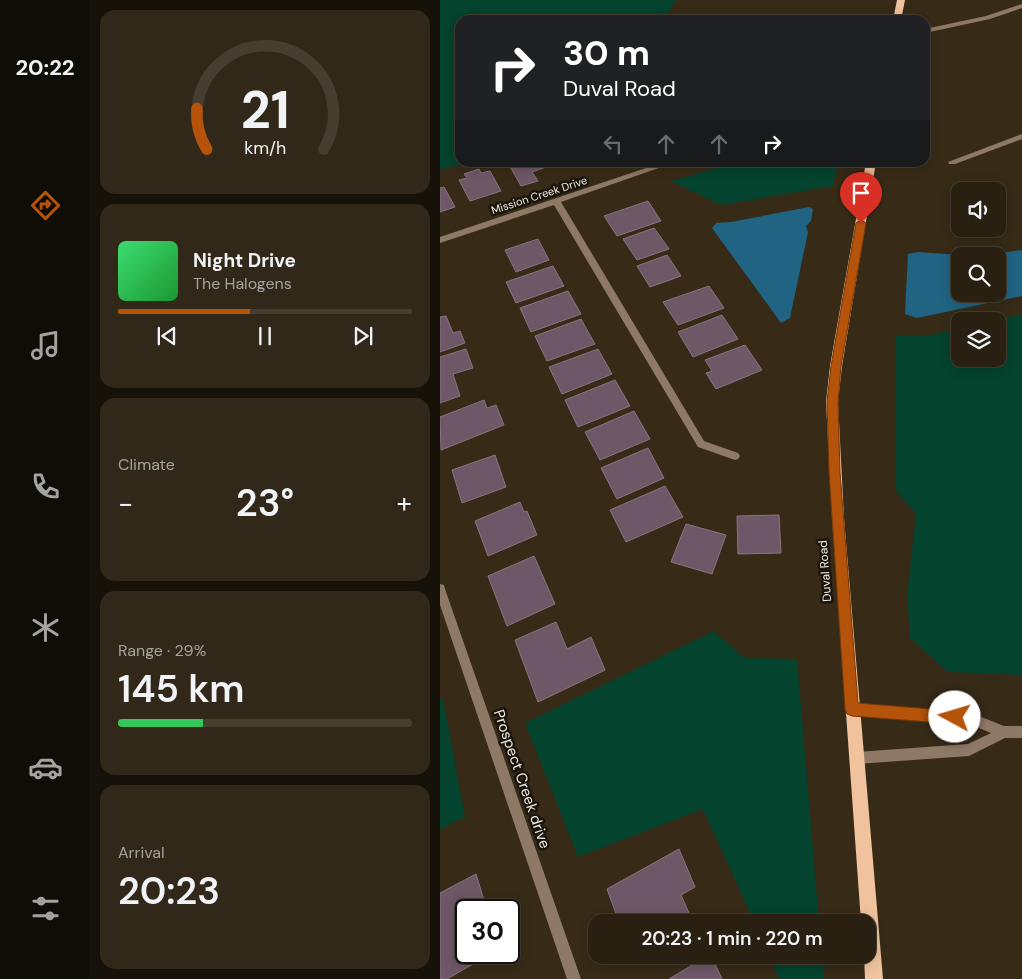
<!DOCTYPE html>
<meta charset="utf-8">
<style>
body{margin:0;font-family:"DM Sans",sans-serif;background:#31281a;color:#f1f3f6;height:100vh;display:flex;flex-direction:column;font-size:19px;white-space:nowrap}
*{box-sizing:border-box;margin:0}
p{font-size:16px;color:#a5a39f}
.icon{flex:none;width:28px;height:28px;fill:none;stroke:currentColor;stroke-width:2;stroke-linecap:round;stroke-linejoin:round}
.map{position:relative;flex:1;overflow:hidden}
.drawer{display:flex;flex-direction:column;gap:10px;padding:10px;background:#171209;width:350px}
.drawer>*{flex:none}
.hud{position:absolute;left:15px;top:15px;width:475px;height:152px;border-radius:15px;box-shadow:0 2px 12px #0003,0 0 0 1px #453e31;background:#202124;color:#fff;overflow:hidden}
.buttons{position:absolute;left:511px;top:182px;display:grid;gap:10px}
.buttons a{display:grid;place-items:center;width:55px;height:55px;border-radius:10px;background:#292011;box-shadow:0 2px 12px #0003,0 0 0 1px #453e31;font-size:25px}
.speed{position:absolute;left:15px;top:899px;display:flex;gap:10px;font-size:25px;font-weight:700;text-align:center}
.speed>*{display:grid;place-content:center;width:65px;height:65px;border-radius:50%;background:#292011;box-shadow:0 2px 12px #0003,0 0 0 1px #453e31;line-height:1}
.speed .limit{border:2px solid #111;border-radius:8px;background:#fff;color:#111}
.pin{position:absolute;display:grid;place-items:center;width:42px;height:42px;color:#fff;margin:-51px -21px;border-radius:50% 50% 50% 0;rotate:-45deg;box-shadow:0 0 5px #0007}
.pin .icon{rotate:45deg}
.me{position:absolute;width:55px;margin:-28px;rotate:276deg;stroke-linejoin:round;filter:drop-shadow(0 0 4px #0008)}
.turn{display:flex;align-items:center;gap:18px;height:105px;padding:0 25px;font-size:22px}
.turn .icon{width:65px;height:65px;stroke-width:2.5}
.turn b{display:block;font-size:35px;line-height:42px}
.lanes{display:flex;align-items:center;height:48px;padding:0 25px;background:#0003;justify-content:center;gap:25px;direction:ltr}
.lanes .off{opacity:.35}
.big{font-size:38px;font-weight:600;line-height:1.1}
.drawer .card{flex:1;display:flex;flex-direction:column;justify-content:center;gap:8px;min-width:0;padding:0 18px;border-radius:15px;background:#31281a}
.drawer .dial{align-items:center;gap:0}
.dial svg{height:130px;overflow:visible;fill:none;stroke:#453e31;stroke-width:7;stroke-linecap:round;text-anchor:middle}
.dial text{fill:#f1f3f6;stroke:none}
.song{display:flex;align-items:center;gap:15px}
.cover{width:60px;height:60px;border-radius:8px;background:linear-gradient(135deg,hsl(140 70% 55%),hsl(130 70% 35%))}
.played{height:5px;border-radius:2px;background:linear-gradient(90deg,#b45309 45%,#453e31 45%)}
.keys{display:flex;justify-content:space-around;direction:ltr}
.heat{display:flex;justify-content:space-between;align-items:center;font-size:28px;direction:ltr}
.charge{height:8px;border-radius:4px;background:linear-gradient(90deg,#34c759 29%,#453e31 0)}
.trip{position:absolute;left:148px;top:914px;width:288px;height:50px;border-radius:15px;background:#292011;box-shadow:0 2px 12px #0003,0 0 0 1px #453e31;font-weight:600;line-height:50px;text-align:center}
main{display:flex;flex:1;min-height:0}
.menu{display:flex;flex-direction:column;width:90px;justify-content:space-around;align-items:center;background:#100d07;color:#a5a39f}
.menu .icon{width:35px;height:35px}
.menu .current{color:#b45309}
.menu b{font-size:22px;color:#f1f3f6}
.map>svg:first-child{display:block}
.green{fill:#04432d}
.water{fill:#206383}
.building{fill:#6e5766;stroke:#8a7382}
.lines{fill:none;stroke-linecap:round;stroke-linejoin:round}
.lane{fill:#8e7866;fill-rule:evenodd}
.street{fill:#8e7866;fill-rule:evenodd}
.primary{fill:#f0c39e;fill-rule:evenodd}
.route{fill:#b45309;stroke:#753606}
.labels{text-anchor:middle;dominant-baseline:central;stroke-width:5;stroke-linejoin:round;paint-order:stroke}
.far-street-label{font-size:11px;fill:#f2eade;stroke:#1a150c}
.street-label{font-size:12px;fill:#f2eade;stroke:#1a150c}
.near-street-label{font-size:15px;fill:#f2eade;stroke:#1a150c}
</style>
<main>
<nav class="menu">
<b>20:22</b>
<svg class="icon current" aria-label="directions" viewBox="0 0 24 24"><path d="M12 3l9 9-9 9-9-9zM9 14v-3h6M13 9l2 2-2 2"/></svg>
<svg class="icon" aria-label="music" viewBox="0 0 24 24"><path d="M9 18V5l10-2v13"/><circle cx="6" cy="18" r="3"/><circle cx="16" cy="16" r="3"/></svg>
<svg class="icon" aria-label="phone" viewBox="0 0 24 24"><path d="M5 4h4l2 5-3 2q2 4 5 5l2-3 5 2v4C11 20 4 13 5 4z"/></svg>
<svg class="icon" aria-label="climate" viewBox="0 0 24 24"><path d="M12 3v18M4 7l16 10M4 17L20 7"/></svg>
<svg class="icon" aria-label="car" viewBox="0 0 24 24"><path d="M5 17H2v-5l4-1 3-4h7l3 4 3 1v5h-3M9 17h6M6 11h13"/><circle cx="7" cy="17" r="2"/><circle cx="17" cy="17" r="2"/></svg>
<svg class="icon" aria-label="filters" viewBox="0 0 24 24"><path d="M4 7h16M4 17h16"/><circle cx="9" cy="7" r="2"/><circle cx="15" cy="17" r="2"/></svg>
</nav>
<section class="drawer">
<div class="card dial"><svg viewBox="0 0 100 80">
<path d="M14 69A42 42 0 1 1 86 69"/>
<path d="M14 69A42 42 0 0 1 8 44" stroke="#b45309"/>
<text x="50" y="56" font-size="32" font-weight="700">21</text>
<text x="50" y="72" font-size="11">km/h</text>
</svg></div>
<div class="card">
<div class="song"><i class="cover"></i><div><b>Night Drive</b><p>The Halogens</p></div></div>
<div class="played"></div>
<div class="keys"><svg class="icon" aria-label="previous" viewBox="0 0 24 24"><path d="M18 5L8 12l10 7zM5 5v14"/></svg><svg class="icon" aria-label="pause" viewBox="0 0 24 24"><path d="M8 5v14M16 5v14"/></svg><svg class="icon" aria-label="next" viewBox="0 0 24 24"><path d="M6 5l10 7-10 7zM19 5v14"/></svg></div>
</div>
<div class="card"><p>Climate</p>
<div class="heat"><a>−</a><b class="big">23°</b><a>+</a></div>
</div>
<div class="card"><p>Range · 29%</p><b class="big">145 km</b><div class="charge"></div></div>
<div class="card"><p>Arrival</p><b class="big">20:23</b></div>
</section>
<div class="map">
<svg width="582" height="979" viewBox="0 0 582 979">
<rect width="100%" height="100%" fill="#372b17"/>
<g class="green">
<polygon points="0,0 236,0 223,20 20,20 20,162 24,163 0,170"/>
<polygon points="296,163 296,162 398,163 393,186 281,205 231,181"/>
<polygon points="582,314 582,675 508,672 470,638 467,595 476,514 455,490 456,335 486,336 520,329 520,359 558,359 558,321 552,321"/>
<polygon points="274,631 304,658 357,659 379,922 314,922 263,809 138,857 85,723"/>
<polygon points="0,699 3,699 25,817 0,829"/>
<polygon points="328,955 382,955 384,979 339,979"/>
</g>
<g class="water">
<polygon points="369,207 373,209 371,221 366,226 368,232 350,318 341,323 272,228 276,223 291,222"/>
<polygon points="582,250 582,296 477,318 465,314 468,254 478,252 534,256 520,256 520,294 558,294 558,256 540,256"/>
</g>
<g class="building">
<polygon points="103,162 106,167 92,172 98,181 81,186 68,163"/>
<polygon points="39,169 41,173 50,171 61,191 30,201 19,180 27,178 24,174"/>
<polygon points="4,187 15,207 0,212 0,188"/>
<polygon points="208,201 221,221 177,236 164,216"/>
<polygon points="214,228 229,249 197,260 183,239"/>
<polygon points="98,239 109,260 76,272 65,250"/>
<polygon points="227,255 241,276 210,287 197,266"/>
<polygon points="113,266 124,286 76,303 66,282"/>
<polygon points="269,286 284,308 238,325 223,302"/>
<polygon points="128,291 141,314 91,332 80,308"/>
<polygon points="282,315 298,339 253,357 238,332"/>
<polygon points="6,316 13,333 20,331 25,343 0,352 0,317"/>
<polygon points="141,319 155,344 107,361 95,336"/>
<polygon points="305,345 322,370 276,389 266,373 272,371 265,360"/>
<polygon points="26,349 33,368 13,374 20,396 0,403 0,357"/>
<polygon points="158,349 172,374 122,394 109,367"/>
<polygon points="175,380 190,406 138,427 125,400"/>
<polygon points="44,400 47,408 56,405 64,425 1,450 0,417"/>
<polygon points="194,411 210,439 160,460 145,432"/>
<polygon points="208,448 224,478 177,499 161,468"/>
<polygon points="55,455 66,487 22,503 12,470"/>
<polygon points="225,486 243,517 186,542 170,510"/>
<polygon points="80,502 84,512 87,511 97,535 48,556 35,521"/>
<polygon points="339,515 341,553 298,554 297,516"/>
<polygon points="246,524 286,535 272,574 231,562"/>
<polygon points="94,556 115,604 67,626 48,576"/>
<polygon points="116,622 127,649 151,637 165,670 98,702 75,640"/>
<polygon points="239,849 255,887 241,895 253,922 179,922 167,889"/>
<polygon points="36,874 47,910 26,910 26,952 54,952 7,979 0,979 0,893"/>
<polygon points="269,955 271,955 282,979 229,979"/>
</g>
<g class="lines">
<polygon class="lane" points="582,4 582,8 550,19 485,33 485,29 546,16"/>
<g class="street">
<polygon points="582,134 582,139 515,164 509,164 508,162"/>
<polygon points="224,162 236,162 121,202 264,441 298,453 300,456 298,459 295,460 258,447 114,205 0,243 0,237"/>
<polygon points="0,584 4,585 5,589 141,979 127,979 0,605"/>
<polygon points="412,703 534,714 564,726 582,726 582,738 565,738 529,756 417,764 413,762 411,758 413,754 417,752 528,744 551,733 534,726 412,715 408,713 406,709 408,705"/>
</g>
<g class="primary">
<polygon points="457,0 465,0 461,20 453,20"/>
<polygon points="426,162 436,162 402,366 398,402 404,518 443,979 425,979 424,955 426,955 426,922 421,922 392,518 386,402 390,366"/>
</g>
</g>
<polygon class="route" points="421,220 426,223 401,366 398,402 400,472 418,703 515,711 520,713 522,717 520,722 515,724 412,716 407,714 405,709 389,472 387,402 391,366 416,223"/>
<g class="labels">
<g class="far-street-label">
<text transform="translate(99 195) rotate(-18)">Mission Creek Drive</text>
</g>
<g class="street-label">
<text transform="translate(385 571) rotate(-94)">Duval Road</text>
</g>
<g class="near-street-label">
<text transform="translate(82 779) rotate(71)">Prospect Creek drive</text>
</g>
</g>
</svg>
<div class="buttons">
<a><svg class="icon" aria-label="sound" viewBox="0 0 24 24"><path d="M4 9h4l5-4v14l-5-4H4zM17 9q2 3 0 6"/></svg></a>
<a><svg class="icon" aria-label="search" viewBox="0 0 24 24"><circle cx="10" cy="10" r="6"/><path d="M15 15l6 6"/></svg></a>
<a><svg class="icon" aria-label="layers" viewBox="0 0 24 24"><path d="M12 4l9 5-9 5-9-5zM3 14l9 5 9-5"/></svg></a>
</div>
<div class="speed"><div class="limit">30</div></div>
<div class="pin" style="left:421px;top:223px;background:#d93025"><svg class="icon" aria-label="arrive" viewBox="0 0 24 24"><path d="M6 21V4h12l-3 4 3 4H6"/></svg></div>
<svg class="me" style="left:515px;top:717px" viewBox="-20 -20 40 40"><circle r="19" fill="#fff"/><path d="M0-13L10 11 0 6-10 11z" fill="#b45309"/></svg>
<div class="trip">20:23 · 1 min · 220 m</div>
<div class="hud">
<div class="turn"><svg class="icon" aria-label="right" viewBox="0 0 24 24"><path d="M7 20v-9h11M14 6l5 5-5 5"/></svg><div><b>30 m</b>Duval Road</div></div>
<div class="lanes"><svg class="icon off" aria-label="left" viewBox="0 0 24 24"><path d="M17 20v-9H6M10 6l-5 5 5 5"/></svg><svg class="icon off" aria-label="ahead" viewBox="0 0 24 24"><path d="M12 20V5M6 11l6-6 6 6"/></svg><svg class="icon off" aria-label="ahead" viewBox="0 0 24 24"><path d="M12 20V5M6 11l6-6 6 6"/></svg><svg class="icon" aria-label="right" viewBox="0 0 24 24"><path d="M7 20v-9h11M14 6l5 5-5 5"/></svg></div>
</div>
</div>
</main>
